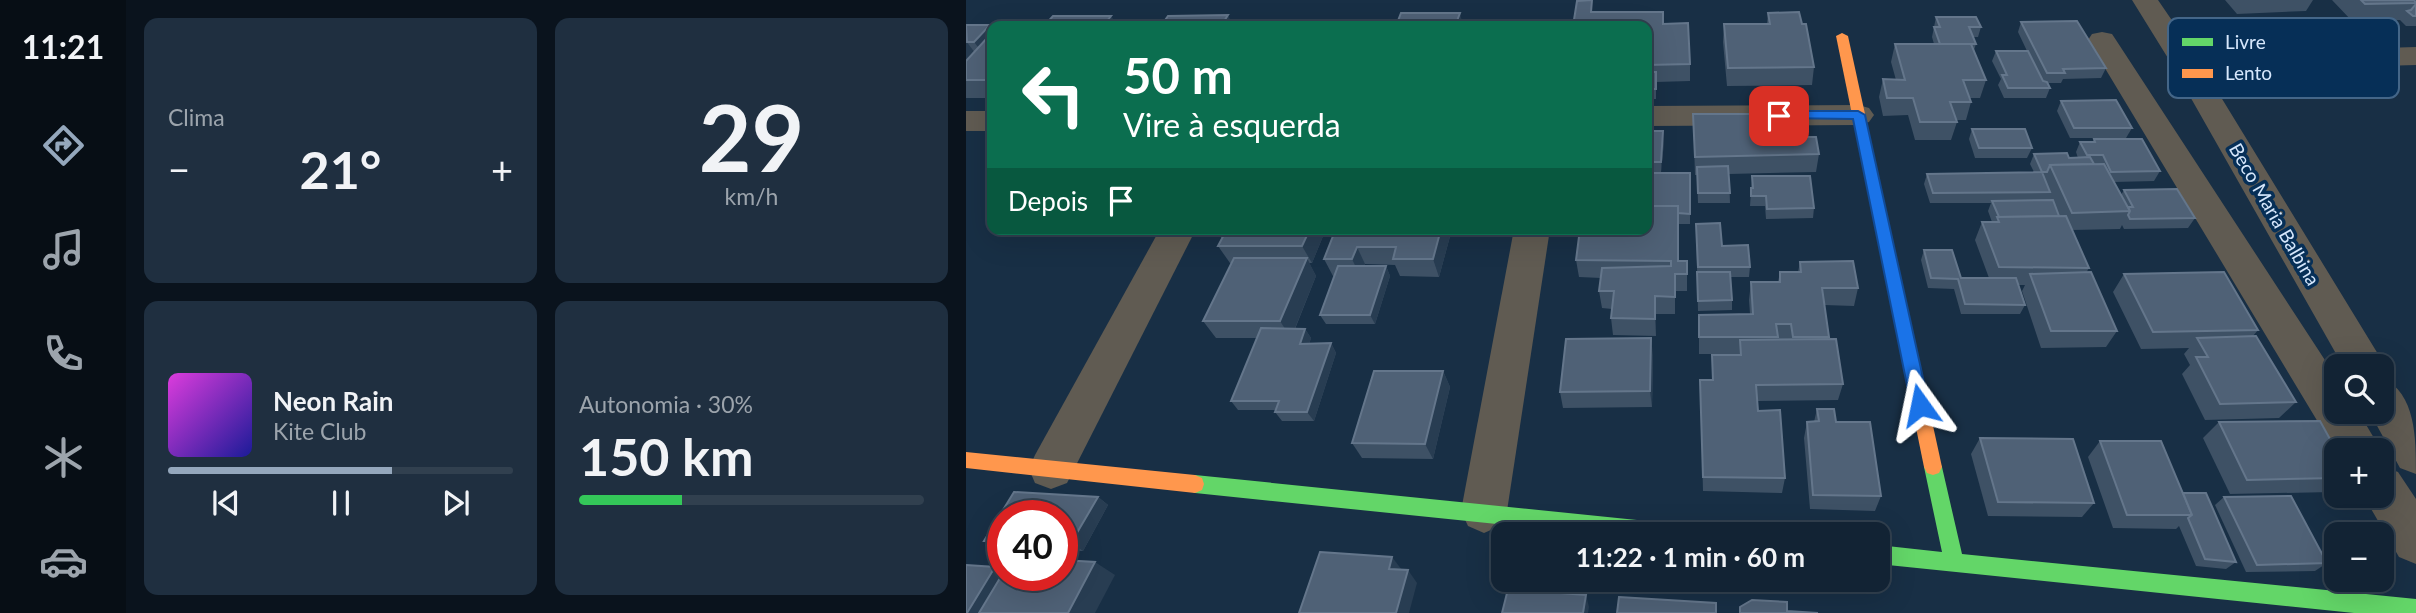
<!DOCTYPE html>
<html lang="pt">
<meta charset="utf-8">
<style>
body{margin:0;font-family:Lato,sans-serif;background:#1f2f40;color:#f1f3f6;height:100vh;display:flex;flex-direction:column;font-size:26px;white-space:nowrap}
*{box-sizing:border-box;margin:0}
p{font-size:23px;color:#9ca4ac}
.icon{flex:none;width:38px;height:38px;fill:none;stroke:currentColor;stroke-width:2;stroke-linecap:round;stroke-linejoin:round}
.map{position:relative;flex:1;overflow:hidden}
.sheet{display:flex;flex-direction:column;gap:18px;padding:18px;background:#0a131d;width:840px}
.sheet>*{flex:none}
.hud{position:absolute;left:21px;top:21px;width:665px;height:214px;border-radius:14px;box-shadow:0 7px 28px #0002,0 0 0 2px #31404f;background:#0b6e4f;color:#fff;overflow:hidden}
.tools{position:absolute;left:1358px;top:354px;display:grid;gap:14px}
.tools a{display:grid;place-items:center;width:70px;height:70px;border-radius:14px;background:#122334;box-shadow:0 7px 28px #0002,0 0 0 2px #31404f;font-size:35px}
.speed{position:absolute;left:21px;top:500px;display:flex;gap:14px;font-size:35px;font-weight:700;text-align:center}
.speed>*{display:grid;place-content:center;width:91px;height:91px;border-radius:50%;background:#122334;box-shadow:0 7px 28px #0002,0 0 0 2px #31404f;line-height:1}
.speed .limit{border:10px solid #d22;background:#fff;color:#111}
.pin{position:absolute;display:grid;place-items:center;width:60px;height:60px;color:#fff;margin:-30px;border-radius:14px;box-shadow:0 4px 10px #0006}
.me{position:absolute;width:77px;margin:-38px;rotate:348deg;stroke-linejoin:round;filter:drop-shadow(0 0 5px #0008)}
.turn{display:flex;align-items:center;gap:24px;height:147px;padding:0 21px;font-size:32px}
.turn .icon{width:91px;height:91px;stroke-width:2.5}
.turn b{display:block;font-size:49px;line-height:60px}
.then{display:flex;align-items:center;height:66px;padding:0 21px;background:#0003;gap:14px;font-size:26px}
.big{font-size:52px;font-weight:700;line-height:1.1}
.sheet .card{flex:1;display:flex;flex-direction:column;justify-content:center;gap:10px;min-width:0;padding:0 24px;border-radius:14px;background:#1f2f40}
.sheet .dial{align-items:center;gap:0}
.dial b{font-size:91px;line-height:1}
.song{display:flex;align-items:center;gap:21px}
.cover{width:84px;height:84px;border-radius:10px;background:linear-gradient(135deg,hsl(300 70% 55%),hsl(240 70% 35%))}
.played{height:7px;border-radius:4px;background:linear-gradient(90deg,#94a7bc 65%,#31404f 65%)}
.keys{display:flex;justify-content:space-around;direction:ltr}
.heat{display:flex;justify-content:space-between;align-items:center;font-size:38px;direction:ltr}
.charge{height:10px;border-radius:5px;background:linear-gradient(90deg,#34c759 30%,#31404f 0)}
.sheet .tiles{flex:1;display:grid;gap:18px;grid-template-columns:repeat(2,1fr)}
.trip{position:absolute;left:525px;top:522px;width:399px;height:70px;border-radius:14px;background:#122334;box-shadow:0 7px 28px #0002,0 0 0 2px #31404f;font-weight:700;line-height:70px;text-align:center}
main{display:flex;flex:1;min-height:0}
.dock{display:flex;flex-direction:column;width:126px;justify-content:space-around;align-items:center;background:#070e15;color:#9ca4ac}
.dock .icon{width:49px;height:49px}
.dock .active{color:#94a7bc}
.dock b{font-size:32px;color:#f1f3f6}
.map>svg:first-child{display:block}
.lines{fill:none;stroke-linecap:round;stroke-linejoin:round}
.street{fill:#605b52;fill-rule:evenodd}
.fast{fill:#63d668;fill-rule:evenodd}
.slow{fill:#ff974d;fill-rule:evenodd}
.wall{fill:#3e5165}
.shaded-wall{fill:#283d52}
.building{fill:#4f6176;stroke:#64768b;stroke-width:2}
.route{fill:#1a73e8;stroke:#114b97;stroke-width:2}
.labels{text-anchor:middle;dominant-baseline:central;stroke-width:7;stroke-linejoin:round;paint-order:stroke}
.street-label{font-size:19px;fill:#d6e7fc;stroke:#062f57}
.key{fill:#062f57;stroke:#468;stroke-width:2}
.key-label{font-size:19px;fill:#d6e7fc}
</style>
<main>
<nav class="dock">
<b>11:21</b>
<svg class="icon active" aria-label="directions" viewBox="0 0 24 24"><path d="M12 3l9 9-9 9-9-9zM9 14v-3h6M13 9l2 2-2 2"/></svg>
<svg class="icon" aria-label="music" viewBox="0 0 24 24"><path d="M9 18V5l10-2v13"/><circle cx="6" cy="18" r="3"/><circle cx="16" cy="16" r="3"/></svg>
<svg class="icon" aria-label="phone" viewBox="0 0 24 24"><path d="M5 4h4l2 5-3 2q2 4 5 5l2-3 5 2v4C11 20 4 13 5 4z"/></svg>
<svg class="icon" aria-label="climate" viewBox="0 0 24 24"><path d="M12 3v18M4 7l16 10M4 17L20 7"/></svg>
<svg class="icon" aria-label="car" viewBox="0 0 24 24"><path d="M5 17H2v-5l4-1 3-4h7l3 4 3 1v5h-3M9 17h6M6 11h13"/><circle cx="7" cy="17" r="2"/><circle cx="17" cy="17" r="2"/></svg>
</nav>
<section class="sheet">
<div class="tiles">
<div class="card"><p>Clima</p>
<div class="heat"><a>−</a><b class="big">21°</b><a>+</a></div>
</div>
<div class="card dial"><b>29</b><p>km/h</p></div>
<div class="card">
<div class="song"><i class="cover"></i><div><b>Neon Rain</b><p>Kite Club</p></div></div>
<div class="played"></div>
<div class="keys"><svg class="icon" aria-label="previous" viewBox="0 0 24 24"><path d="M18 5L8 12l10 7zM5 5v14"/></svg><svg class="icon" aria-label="pause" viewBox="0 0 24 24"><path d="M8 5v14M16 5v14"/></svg><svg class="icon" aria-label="next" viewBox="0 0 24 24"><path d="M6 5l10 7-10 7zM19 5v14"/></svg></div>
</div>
<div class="card"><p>Autonomia · 30%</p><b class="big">150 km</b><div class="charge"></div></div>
</div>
</section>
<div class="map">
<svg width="1450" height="613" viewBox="0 0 1450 613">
<rect width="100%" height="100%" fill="#182f45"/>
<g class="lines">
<g class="street">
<polygon points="1166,0 1192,0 1229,54 1450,47 1450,65 1239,71 1412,354 1418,366 1416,371 1416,366 1377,366 1205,63"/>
<polygon points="1136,32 1146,34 1150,40 1370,377 1370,411 1392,411 1415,450 1370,450 1370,452 1122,40 1126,34"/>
<polygon points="892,105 903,108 908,115 903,122 892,125 681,126 681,106"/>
<rect x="0" y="111" width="26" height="20"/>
<polygon points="194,229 230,229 101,483 85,489 69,483 63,469 69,455"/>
<polygon points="548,229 584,229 541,511 534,526 518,533 502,526 495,511"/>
<path d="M1416,378C1450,393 1450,438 1450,474L1434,468L1403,411H1416Z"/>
<polygon points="1416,466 1432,472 1450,499 1450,564 1433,557 1397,495 1416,495"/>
</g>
<g class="fast">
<polygon points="967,459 973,461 976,467 996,554 1450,599 1450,613 1388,613 912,564 912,545 976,552 958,467 961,461"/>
<polygon points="229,475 720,525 727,527 730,534 628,534 229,493 222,490 220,484 222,478"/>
</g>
<g class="slow">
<polygon points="876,33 882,36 976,467 973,473 967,475 961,473 958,467 870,36"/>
<polygon points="0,452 229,475 236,478 238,484 236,490 229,493 0,468"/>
</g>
</g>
<g class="wall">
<polygon points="1259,0 1347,0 1340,11 1271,14"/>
<polygon points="1366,0 1450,0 1450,26 1440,26 1434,20 1386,21"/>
<polygon points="802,13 836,24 848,67 846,85 761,86 757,42 758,24 801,24"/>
<polygon points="970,17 1015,27 1012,37 1007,37 1010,44 1008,50 1020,80 1014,98 1004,98 1005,102 1000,120 990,120 991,122 985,140 949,140 942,115 917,116 913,97 917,79 930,80 925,62 929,44 968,44 966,37"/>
<polygon points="1055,22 1140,68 1135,78 1097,79 1095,83 1082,83 1084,88 1080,98 1038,98 1032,85 1035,79 1026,61 1030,51 1061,51 1052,32"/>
<polygon points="697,24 724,64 724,81 690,82 690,99 681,99 681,26"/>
<polygon points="0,25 26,27 26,98 0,98"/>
<polygon points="1095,101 1166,128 1160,138 1104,138 1091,111"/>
<polygon points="727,114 841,137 853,154 850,172 763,174 764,203 732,203 731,175 729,175"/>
<polygon points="1006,129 1066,148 1061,158 1009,158 1003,139"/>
<polygon points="681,131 698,142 695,172 681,172"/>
<polygon points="1128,139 1194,171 1188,181 1148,182 1155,195 1158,190 1229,218 1222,228 1158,229 1156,225 1154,229 1106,230 1123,268 1120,273 1151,331 1140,347 1075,348 1056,291 1059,285 1052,285 1059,305 1054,314 995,314 988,289 962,288 955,260 958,250 995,278 1023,278 1009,240 1016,222 1026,222 1022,211 1025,203 964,203 958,184 961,174 1068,172 1064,164 1068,154 1103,158 1112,158 1110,152 1114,142 1127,142"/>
<polygon points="681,173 724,173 724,224 712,224 712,261 721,261 721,291 709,291 709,314 690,314 690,336 647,335 645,318 646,309 636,308 633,291 635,278 613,277 610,260 681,229"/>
<polygon points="786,176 848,208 847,218 800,219 799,206 784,206"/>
<polygon points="730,224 756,246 784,267 783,277 764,277 766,300 766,310 732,311"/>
<polygon points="249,229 360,229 346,263 343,263 350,276 329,329 339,329 345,338 343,344 365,343 370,353 348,421 316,421 309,412 310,410 272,410 265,401 291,338 250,338 237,321 266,263 264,263 252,246 256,239"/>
<polygon points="397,229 486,229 473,277 434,276 429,265 399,264 398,266 420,266 424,276 409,324 360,324 354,315 369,276 367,276 358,259 396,232"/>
<polygon points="834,262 892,288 888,306 858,305 862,339 877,384 872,400 791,401 792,411 819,478 816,493 737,491 734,380 746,380 746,355 773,354 733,354 733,315 784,314 783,300 785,282 812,282 814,272 832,272"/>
<polygon points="1158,274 1292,330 1287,336 1330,402 1313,418 1239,420 1216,374 1224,365 1218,354 1223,348 1175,349 1147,292"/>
<polygon points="687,355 686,407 597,408 594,392"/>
<polygon points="477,371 484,387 467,459 396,458 386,443"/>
<polygon points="851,409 870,422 915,496 909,511 844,509 838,438 841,422 848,422"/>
<polygon points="1253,422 1370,450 1370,489 1366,492 1264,494 1237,438"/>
<polygon points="1014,438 1128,503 1116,517 1022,516 1005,454"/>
<polygon points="1134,441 1217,493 1270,562 1260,569 1230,566 1213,526 1210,529 1147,528 1122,457"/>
<polygon points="48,492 132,497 142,505 117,551 96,550 96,516 37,516 37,549 31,549 18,541"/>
<polygon points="1258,497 1361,563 1349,571 1280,572 1249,505"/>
</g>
<g class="shaded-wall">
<polygon points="494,13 497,26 489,26"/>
<polygon points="262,15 267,26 255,26"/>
<polygon points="145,16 152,26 137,26"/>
<polygon points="24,25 26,27 26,41 16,52 8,42"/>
<polygon points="0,41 13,58 0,72"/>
<polygon points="697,131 698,142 695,172 695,162"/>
<polygon points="344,229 360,229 346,263 336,246"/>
<polygon points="475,229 486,229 473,277 467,259"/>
<polygon points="391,247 399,264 394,276 386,259"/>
<polygon points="341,258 350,276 325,338 314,321"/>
<polygon points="420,266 424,276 409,324 404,315"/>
<polygon points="689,296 690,314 690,336 689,319"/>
<polygon points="339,329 345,338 340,353 334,344"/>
<polygon points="685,338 687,355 686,407 684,391"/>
<polygon points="365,343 370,353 348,421 341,412"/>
<polygon points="477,371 484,387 467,459 459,444"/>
<polygon points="132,497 142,505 117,551 105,543"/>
<polygon points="426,557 436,570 423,569"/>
<polygon points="129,562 149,575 129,613 102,613"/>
<polygon points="29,567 37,571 32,613 1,613"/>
<polygon points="442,570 451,583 443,613 430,613"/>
<polygon points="620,595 623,607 622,613 617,613"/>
</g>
<g class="building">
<polygon points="626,0 625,12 697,12 697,24 722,23 724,64 681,65 681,26 607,26 611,1"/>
<polygon points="1395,0 1448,0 1450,3 1399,4"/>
<polygon points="1450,4 1450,16 1447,16 1441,11 1445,10"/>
<polygon points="833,12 836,24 840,24 848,67 762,68 758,24 804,24 802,13"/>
<polygon points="435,13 494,13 489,26 430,26"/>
<polygon points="262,15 255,26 195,26 202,16"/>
<polygon points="87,16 145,16 137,26 78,26"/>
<polygon points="970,17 1010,17 1015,27 1003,27 1010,44 974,44 968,27 974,27"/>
<polygon points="1111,21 1140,68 1097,69 1099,73 1081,73 1055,22"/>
<polygon points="432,22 430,26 377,26 378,23"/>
<polygon points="150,23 197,23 195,26 147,26"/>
<polygon points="297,23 323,23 321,26 295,26"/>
<polygon points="34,24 80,24 78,26 32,26"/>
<polygon points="0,25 24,25 8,42 1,42"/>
<polygon points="22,37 26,37 26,80 0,80 0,61"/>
<polygon points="929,44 1005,44 1020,80 997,80 1005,102 984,102 991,122 954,122 947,98 921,98 917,79 939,80"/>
<polygon points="1030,51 1062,51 1077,81 1081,82 1084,88 1042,88 1036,75 1041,75"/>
<rect x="681" y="72" width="9" height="17"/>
<polygon points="1150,100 1166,128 1108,128 1095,101"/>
<polygon points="727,114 837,114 841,137 850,137 853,154 729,157"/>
<polygon points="1006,129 1059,129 1066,148 1013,148"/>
<polygon points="681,131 697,131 695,162 681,162"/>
<polygon points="1128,139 1176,139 1194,171 1145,172 1137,155 1121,155 1114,142 1129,142"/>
<polygon points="1101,153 1103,158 1124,157 1128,164 1084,165 1081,172 1076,172 1084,192 967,193 961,174 1076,172 1068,154"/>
<polygon points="1138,164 1164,211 1106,213 1084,165"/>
<polygon points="762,166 764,193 732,193 731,167"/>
<polygon points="681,173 724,173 724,214 712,213 712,206 685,206 685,197 681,197"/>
<polygon points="786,176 844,176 848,208 801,209 800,196 785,196 785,188 787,188"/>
<polygon points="1211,189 1229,218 1164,219 1162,215 1164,211 1162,207 1167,207 1158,190"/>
<polygon points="1087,200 1093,216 1033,217 1026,201"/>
<polygon points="681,206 712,206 712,261 721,261 721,274 709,274 709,297 689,296 689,319 645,318 648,291 633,291 636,268 705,266 705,261 610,260 614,229 681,229"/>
<polygon points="1100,216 1123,268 1033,267 1016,222 1033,222 1031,217"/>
<polygon points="754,223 756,246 782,245 784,267 732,267 730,224"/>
<polygon points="261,229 344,229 336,246 252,246"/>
<polygon points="397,229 475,229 467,259 427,259 430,247 391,247 386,259 358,259 369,231 396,232"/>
<polygon points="958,250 986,250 995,278 1050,278 1059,305 999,304 992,279 965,278"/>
<polygon points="268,258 341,258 314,321 237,321"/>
<polygon points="887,261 892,288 856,288 863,337 827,337 825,324 810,324 812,337 733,337 733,315 787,314 785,282 814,282 814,272 835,272 834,262"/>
<polygon points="372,266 420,266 404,315 354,315"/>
<polygon points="731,272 764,272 766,300 732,301"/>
<polygon points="1125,272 1151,331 1085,331 1064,274"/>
<polygon points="1258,272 1292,330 1187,332 1158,274"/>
<polygon points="295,328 339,329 334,344 365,343 341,412 309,412 313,401 265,401"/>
<polygon points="1290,336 1330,402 1254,404 1230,357 1242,357 1231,338"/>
<polygon points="685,338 684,391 594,392 600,339"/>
<polygon points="870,339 877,384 790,385 792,411 814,410 819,478 737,477 734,380 747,380 746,355 775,355 774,340"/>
<polygon points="408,371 477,371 459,444 386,443"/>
<polygon points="851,409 868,409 870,422 904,422 915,496 847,495 841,422 853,421"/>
<polygon points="1354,421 1370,450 1370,478 1281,480 1253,422"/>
<polygon points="1014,438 1107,439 1128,503 1032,502"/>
<polygon points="1134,441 1195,441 1226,515 1161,515"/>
<polygon points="48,492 132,497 105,543 96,543 96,516 37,516 37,541 18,541"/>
<polygon points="1217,493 1240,493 1270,562 1239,559 1222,518 1226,515"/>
<polygon points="1325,496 1361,563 1291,565 1258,497"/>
<polygon points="354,552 426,557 423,569 442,570 430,613 333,613"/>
<polygon points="96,560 129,562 102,613 13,613 37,573 37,576 96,576"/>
<polygon points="0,565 29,567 1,613 0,613"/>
<polygon points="542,589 620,595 617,613 536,613"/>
<polygon points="653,597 750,603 750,613 651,613"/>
<polygon points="786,600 821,602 821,611 852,613 774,613 774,607"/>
</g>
<polygon class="route" points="813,111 892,111 899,115 963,405 960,411 954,413 948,411 945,405 887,119 808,118 806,116"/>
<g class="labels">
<g class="street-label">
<text transform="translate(1309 214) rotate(60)">Beco Maria Balbina</text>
</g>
</g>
<rect x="1202" y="18" width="231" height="80" rx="10" class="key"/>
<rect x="1216" y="38" width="31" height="8" fill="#63d668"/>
<rect x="1216" y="69" width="31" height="9" fill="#ff974d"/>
<g class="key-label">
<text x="1259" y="49">Livre</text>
<text x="1259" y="80">Lento</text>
</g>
</svg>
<div class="tools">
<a><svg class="icon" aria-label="search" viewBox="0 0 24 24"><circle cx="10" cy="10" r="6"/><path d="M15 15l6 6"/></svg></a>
<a>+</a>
<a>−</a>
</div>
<div class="speed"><div class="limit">40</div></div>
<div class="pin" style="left:813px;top:116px;background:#d93025"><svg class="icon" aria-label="arrive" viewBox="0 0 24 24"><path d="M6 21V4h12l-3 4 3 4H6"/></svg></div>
<svg class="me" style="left:954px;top:405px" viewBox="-20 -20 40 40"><path d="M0-17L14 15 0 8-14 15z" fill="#1a73e8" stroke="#fff" stroke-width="4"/></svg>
<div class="trip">11:22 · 1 min · 60 m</div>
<div class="hud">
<div class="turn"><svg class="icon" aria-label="left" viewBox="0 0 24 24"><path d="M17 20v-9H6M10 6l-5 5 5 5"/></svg><div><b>50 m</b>Vire à esquerda</div></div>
<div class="then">Depois<svg class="icon" aria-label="arrive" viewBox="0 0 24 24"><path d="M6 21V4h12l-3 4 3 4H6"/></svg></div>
</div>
</div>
</main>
